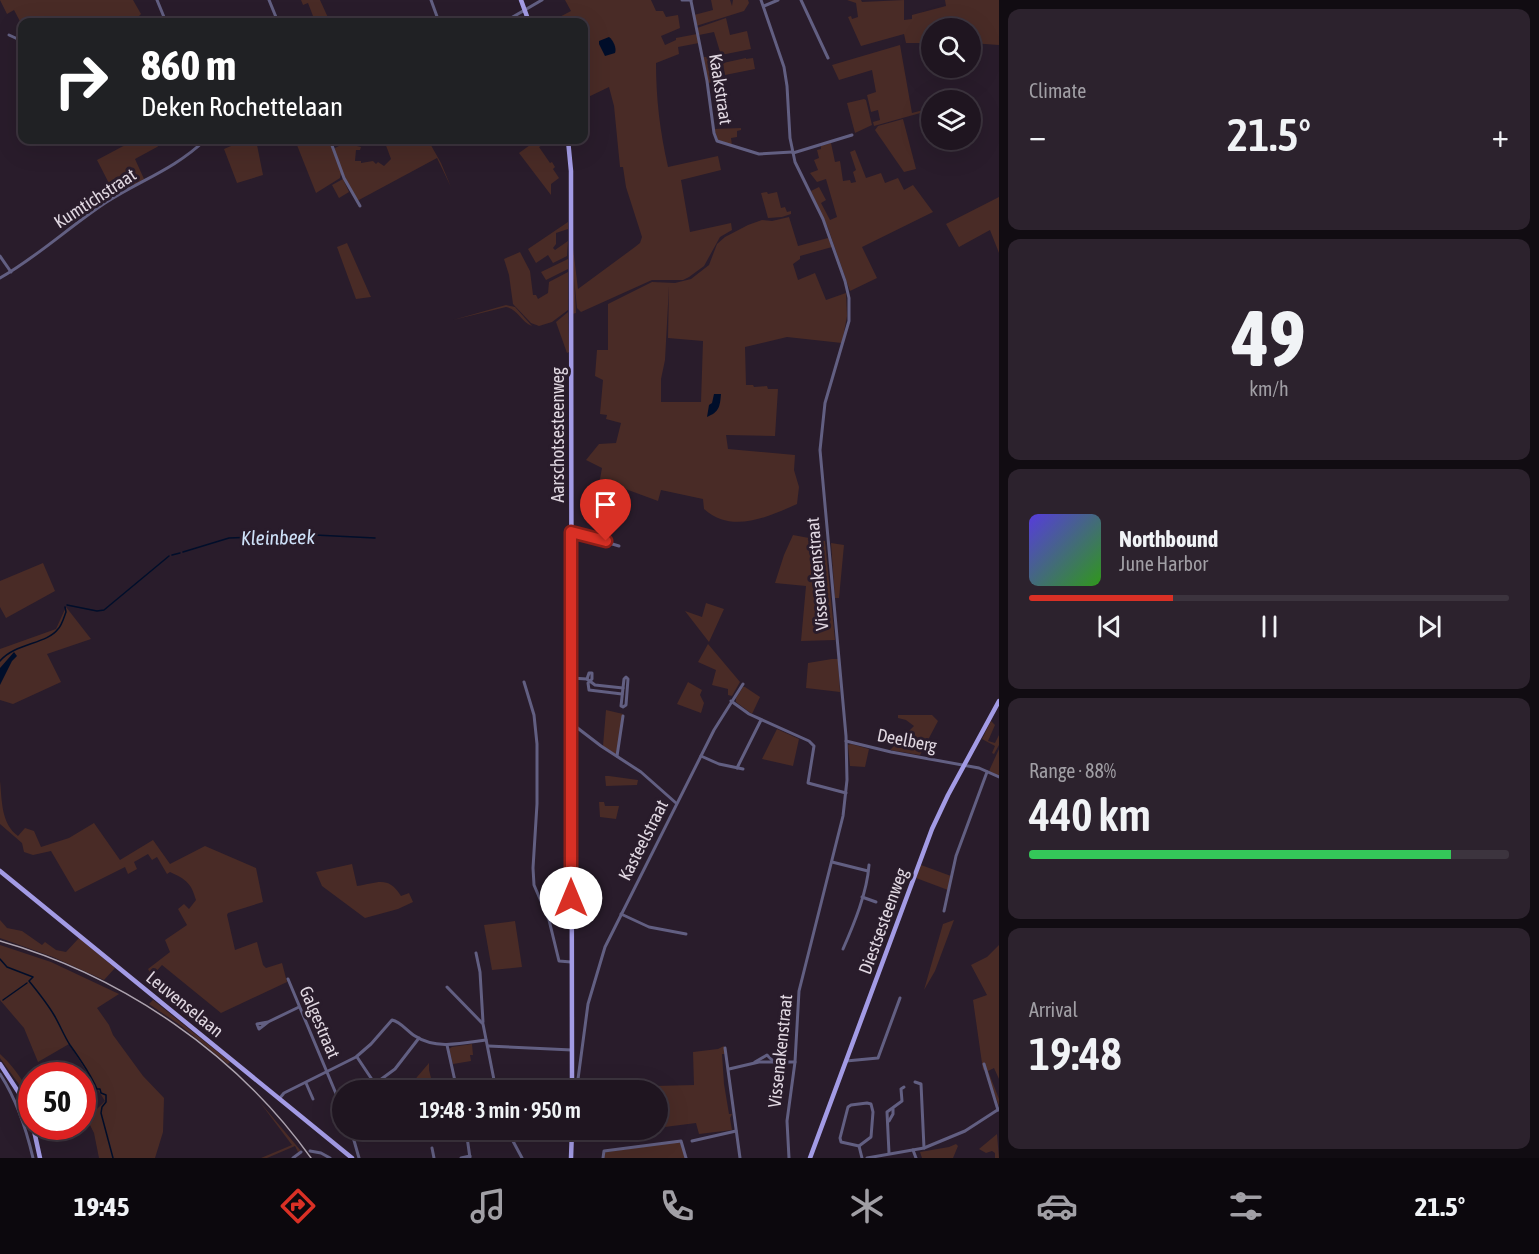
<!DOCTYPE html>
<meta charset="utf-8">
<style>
body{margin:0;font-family:"Asap Condensed",sans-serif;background:#2c222d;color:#f1f3f6;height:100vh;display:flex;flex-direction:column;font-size:22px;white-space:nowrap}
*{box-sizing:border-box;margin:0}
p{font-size:20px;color:#a19fa5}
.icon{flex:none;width:33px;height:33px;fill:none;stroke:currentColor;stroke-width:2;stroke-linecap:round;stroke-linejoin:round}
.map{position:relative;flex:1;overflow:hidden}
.panel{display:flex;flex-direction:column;gap:9px;padding:9px;background:#110c12;width:540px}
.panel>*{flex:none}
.top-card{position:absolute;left:18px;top:18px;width:570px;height:126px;border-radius:12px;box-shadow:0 6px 24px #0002,0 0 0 2px #3c343e;background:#202124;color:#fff;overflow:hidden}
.controls{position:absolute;left:921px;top:18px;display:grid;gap:12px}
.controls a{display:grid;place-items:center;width:60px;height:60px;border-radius:50%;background:#1f1520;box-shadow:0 6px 24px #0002,0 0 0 2px #3c343e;font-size:30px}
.speed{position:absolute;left:18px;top:1062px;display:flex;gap:12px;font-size:30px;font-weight:700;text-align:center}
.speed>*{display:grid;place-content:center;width:78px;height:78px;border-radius:50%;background:#1f1520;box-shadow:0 6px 24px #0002,0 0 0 2px #3c343e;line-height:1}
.speed .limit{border:9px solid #d22;background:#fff;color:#111}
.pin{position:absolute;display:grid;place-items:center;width:51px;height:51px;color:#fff;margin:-62px -26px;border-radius:50% 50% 50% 0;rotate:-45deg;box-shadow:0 0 6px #0007}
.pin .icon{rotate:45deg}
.me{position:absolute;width:66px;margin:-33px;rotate:0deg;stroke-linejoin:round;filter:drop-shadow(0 0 4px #0008)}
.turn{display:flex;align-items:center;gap:21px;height:126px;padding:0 24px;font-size:27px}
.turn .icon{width:78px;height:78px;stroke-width:2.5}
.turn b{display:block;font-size:42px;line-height:51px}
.big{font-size:45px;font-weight:600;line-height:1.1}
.panel .card{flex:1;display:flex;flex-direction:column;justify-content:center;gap:9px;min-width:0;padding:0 21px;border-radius:12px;background:#2c222d}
.panel .dial{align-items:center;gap:0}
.dial b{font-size:78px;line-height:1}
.song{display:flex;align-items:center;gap:18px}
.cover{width:72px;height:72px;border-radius:9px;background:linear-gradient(135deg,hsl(250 70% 55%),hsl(110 70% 35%))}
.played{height:6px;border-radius:3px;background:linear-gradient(90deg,#d93025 30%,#3c343e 30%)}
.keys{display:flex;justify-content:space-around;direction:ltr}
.heat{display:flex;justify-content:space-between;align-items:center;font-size:33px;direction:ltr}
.charge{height:9px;border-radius:4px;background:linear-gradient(90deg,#34c759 88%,#3c343e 0)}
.trip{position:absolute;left:332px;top:1080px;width:336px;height:60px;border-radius:30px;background:#1f1520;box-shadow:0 6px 24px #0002,0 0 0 2px #3c343e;font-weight:600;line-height:60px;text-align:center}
.dock{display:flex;height:96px;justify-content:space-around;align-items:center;background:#0c080d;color:#a19fa5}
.dock .icon{width:42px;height:42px}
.dock .active{color:#d93025}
.dock b{font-size:27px;color:#f1f3f6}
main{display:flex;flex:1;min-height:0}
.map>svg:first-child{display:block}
.green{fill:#492b26;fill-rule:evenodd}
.water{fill:#000e2a}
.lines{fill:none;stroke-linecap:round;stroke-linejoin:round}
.stream{stroke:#000e2a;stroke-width:1.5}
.minor{stroke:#625f82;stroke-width:3}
.major{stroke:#a39be5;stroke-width:4.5}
.rail{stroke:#aca2ae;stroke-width:1.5}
.route-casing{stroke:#8d1f18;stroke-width:15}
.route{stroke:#d93025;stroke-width:10}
.labels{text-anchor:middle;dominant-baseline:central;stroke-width:6;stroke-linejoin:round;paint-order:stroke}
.street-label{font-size:18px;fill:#e0d7e1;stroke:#291c2b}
.water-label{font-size:20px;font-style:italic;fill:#cfe2f9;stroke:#291c2b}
</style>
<main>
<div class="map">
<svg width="999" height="1158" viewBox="0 0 999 1158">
<rect width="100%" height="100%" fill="#291c2b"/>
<g class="green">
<polygon points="0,0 133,0 141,14 139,16 143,22 22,22 22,25 14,10 7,14"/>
<polygon points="301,0 320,0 330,22 303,22 303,21 313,16 308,3 303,5"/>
<path d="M565,0H651L656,11H663L666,17L678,15L680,28L661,36L665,45L676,40V38L697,34L699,43L678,47L679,54L656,63C656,99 660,132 668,167L718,156L721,170L681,180L690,232L731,223L732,230L720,237L704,266L689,277L683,280H652L581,312L577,308L574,278L576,313L572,314L573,248L578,289L635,247L640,243L642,237L626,187L623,167H620L614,106L609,87L584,99V22H550L571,11Z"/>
<polygon points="711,0 730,0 732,6 733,0 748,0 749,3 744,11 696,26 694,15 713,10"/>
<polygon points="847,0 861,0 862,2 904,0 904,20 912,19 912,15 946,6 945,0 999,0 999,45 971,43 970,28 932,28 931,43 906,43 904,34 861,46 848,17 851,16 852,19 858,17 856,3"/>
<polygon points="726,18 730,35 747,31 751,49 721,55 714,32 699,35 697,28"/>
<polygon points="900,45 912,113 931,108 931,110 874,126 873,122 880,120 878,110 871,112 867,95 876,92 872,70 839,80 832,65"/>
<polygon points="703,57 707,57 707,59 716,57 722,80 708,83"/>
<polygon points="746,58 746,59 753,58 755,69 725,75 723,63"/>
<polygon points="864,99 866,100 872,125 855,133 847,103"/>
<polygon points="903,119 916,169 904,172 875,130 878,126"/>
<polygon points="741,128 741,130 737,131 737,137 731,138 732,146 718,140 714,129"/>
<polygon points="128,140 166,140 157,147 135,159 144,179 115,195 97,160 129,143"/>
<polygon points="245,140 256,140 263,175 237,183 224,149"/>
<polygon points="295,140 329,140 341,173 340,178 316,193"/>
<polygon points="384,140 396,140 399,143 406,140 428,140 441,163 451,187 437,158 357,201 345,178 334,152 335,148 345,143 361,147 360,150 356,150 355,161 361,161 361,163 373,161 376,164 378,162 384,166 391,159"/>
<polygon points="537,140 542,140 544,144 539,147 550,163 552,162 555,167 553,169 559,178 551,184 551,195 519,153"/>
<polygon points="831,143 835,162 840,161 843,181 850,180 851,183 856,182 853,172 856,170 850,152 855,150 866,178 881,173 885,183 898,178 904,190 913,185 933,212 862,247 877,278 850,291 828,228 811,191 819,187 826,200 821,203 830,220 837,217 826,179 817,182 810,173 818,170 814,160 819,158 817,150 821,149 821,146"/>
<polygon points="343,179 349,192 339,198 332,185"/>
<polygon points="767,192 768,194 777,192 781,208 785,207 787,212 791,211 791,214 782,217 768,218 761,193"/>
<polygon points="999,197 999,253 990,230 959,247 946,224"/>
<path d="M789,217L798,246L828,238L832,247L800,256V259L793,264L798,280L815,273L826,300L846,293L847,316L842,343L787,337L745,347L746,385H753L754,387L767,386L768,389H778L775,436L726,435L728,449L795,455L794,470L799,487L797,504C768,517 732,534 704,509L703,499L661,490L658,501L612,484L610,490L603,483V479H600L602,468L586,460L599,444L616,443L621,423L606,419L607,415L600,414L603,380L595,376L597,350H608V304L652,282L675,283L691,279L709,265L717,244L725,237L748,225L762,220L772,221ZM669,286L668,338L703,341L701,402H661V414V379L665,360Z"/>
<polygon points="568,222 568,229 556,233 556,244 553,248 555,250 568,241 567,256 553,263 548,255 536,263 528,249"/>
<polygon points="347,243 370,295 371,297 356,299 337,247"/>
<polygon points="520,252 530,271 533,295 536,295 538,299 548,293 549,282 568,272 568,310 552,322 539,326 531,323 513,304 509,275 504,259"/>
<polygon points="568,259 568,269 546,280 541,272"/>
<path d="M506,305L515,307L532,326C521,322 518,309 506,307L453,320Z"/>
<polygon points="568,312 569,352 567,353 556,322"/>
<polygon points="793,535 825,541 835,640 801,641 806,586 775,583 784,555"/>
<polygon points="831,543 844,545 839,598 835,598"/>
<polygon points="43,563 55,591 6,618 0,607 0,581"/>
<polygon points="706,603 724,609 709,642 685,611 702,617"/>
<polygon points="66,607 91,639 47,654 61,682 13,704 0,700 0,649 56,629"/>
<polygon points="708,644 740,682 732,696 728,695 728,689 712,685 716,670 698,662"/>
<polygon points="832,659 838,659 840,692 806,688 808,663"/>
<polygon points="688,682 702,690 700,695 704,703 701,713 677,704"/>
<polygon points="743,687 745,687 760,697 752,714 736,702 736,698"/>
<polygon points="606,710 623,714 616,755 603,746"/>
<polygon points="898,715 932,715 938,721 920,755 890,750 914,726 906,720 898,718"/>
<polygon points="991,721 995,725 988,741 995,743 999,735 999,745 994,754 992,753 995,746 982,739"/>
<polygon points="777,729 799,739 793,766 762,759"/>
<polygon points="851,744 869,749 865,767 850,766 848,745"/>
<polygon points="999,749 999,776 989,771"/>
<polygon points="605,776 609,776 638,780 637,785 606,786"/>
<path d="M0,781C2,800 1,824 18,836L25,828L34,831L41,847L69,838L94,823L120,860L153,840L170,864L205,846L256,868L263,902L228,913L227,915L235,950L257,942L263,965L266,968L282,963L287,982L221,1013L162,965L152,976L148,969L170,952L165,940L187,925L178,909L184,904L189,909L196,900C191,883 187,880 170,872L167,874L157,857L152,860L148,854L134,862L137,869L128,874L125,867L75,892L51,851L33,855L24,852L22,843L0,824Z"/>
<polygon points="599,802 604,802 605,806 619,806 616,819 600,817"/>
<path d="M352,864L357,886C378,883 388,875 401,896L409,893L413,902L398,909L365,918L322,886L316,872Z"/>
<polygon points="921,865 951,876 948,890 916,878"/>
<polygon points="0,920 7,928 22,931 42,945 45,942 56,950 66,952 79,938 115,968 104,980 53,957 0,938"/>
<polygon points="954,920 935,971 924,990 943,924"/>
<polygon points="515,921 522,967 492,970 484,925"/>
<polygon points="0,945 51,962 119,994 97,1008 109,1025 113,1035 143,1076 164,1098 163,1132 155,1158 99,1158 94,1133 87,1119 105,1101 69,1044 38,1062 24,1028 0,1000"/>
<polygon points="999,945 999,1079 994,1068 988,1071 999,1099 999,1106 985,1069 983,1070 973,1000 987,995 971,965 987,957"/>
<polygon points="153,1000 230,1062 228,1064 180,1025 149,1004"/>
<polygon points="472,1044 473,1055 470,1055 471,1061 453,1064 449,1049 452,1047"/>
<polygon points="724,1046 725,1054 722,1054 724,1084 729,1114 732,1114 730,1118 732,1130 699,1134 696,1123 657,1128 657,1090 576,1090 577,1088 694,1085 693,1052 718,1049"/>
<path d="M0,1054C15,1068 32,1089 31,1111L18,1083L0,1058Z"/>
<polygon points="429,1063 429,1070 434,1090 406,1090"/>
<polygon points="259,1101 301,1151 298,1152 295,1146 267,1158 261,1158 292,1145"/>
<polygon points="573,1130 645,1130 574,1139"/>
<polygon points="997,1134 999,1158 995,1158 995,1153 992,1151 986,1153 979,1149"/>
<polygon points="679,1142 681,1143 685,1158 604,1158 604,1153 606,1152"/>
<polygon points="956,1144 958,1146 953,1158 922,1158 920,1152 949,1147"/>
</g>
<g class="water">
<path d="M609,37C613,40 617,48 615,53L605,56L599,44V41Z"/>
<path d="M714,394H721C720,407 719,412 707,417L709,405L712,403Z"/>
<polygon points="14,652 17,656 12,661 0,685 0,668"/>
</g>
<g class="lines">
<g class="stream">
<polyline points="183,552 229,538 315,535 375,538"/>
<polyline points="172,555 180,553"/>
<polyline points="67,605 97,611 104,610 169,556"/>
<path d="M0,661C15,643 47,644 58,629C62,625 64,617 66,612L65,607"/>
<path d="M0,959L7,967L33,977L29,981C38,992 47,1003 54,1015C60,1025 64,1036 70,1045C80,1059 90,1073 97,1089H100L101,1093L106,1095V1102L102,1107L101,1113L113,1158"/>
<polyline points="3,1000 27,983"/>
</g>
<g class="minor">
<polyline points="157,0 166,22"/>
<polyline points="269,0 278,22"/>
<polyline points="431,0 439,22"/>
<polyline points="682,0 691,0"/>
<polyline points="761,0 784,67 787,86 790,138 795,162 823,219 845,281 849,298 849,321 825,403 820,450 846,736 847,780 843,816 799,991 795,1062 787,1121 789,1158"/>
<polyline points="801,0 828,58"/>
<polyline points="691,1 707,81 714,133 717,141 759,154 792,152"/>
<polyline points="764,6 778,0"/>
<polyline points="227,20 228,22"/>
<polyline points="504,22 542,0"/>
<polyline points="9,35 22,41"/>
<polyline points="330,140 344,178 360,206"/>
<polyline points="793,153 852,135"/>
<polyline points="0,256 11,272"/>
<path d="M0,278C37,257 69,227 105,203C139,181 175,169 205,140"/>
<polyline points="572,532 619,546"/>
<polygon points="626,677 628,679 626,705 623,707 621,706 624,679"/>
<polyline points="571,678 587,679 595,685 623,688"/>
<polyline points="587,679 589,673 592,673 592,679 588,683 589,690 622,694"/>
<polyline points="524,682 534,715 537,744 537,804 533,868 534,885 549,920 559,961 571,962"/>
<polyline points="731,701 749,714 809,741 814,746 808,783 846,793"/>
<polyline points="571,723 601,746 641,772 676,803"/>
<polyline points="846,741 891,752 979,768 999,777"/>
<polyline points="617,756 623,716"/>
<polyline points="701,756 719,764 743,769"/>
<polyline points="737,768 761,720"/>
<polyline points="832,862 868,871"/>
<polyline points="862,897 876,902"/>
<polyline points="944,911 956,856 987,772"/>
<polyline points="621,914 649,927 686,934"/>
<path d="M843,949C854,924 867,893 869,865"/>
<polyline points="476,953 480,972 483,1022"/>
<polyline points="288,979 342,1108"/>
<polyline points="447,987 483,1024 496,1090"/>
<polyline points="268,1022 257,1024 259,1029 268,1022 299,1007"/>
<polyline points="447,1045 457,1090"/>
<polyline points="488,1046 572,1050"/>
<polyline points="725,1048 740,1158"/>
<polyline points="357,1057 379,1090"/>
<polyline points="846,1061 878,1058 900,998"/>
<polyline points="755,1062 767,1055 774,1062"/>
<polyline points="984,1064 998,1110"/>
<polyline points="729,1069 759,1062 795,1062"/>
<path d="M0,1074C17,1100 26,1128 33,1158"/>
<polyline points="915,1082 921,1084 924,1148"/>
<polyline points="306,1083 313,1099"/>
<polyline points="376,1083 395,1069 419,1038"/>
<polyline points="572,1085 578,1079 588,1004 605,947 714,730 743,684"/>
<path d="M279,1099L284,1093L356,1057L371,1044L392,1020C401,1022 407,1031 415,1036C436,1050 464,1043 486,1040"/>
<polygon points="867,1103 871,1104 873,1112 871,1137 859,1146 841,1142 840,1138 848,1107 851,1105"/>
<polyline points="889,1121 893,1114 893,1109"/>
<polyline points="351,1130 359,1158"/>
<polyline points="395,1130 397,1134 402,1136 429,1130"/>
<polyline points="466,1130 470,1158"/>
<polyline points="507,1130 522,1158"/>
<polyline points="692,1141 736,1131"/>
<polyline points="859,1146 862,1158"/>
<polyline points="432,1148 434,1158"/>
<polyline points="913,1150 916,1158"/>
<polyline points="310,1151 321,1153 330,1158"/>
<polyline points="889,1153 887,1112 902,1101 901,1089 904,1087"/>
<polyline points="293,1158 301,1152"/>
<polyline points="461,1158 470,1156"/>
<polyline points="603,1158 604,1151 681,1141 686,1158"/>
<polyline points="867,1158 924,1148 965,1131 999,1109"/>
</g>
<g class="major">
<polyline points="521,0 529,22"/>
<polyline points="568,140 571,171 572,1090"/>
<polyline points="0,871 352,1158"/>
<polyline points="0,1064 19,1093 32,1122"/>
<polyline points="33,1126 40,1158"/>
<polyline points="571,1158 572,1130"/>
<polyline points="810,1158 932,829 948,795 999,701"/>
</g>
<path class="rail" d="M0,941C123,976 237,1054 311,1158"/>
</g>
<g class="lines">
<defs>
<polyline id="route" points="571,898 571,532 606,541"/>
</defs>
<use href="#route" class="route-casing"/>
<use href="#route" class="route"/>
</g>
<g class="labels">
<g class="street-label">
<text transform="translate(721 89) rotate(81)">Kaakstraat</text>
<text transform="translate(95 198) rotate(-33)">Kumtichstraat</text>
<text transform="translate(557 435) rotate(-90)">Aarschotsesteenweg</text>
<text transform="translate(817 574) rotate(-95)">Vissenakenstraat</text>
<text transform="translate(907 740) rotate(11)">Deelberg</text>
<text transform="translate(643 840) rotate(-63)">Kasteelstraat</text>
<text transform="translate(883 921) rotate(-70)">Diestsesteenweg</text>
<text transform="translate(185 1004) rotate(39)">Leuvenselaan</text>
<text transform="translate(320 1022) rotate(67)">Galgestraat</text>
<text transform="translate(780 1051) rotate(-84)">Vissenakenstraat</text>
</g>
<g class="water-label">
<text transform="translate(278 537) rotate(-1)">Kleinbeek</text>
</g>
</g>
</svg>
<div class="controls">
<a><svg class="icon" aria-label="search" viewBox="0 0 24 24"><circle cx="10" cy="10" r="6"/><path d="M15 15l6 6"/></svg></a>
<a><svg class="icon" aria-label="layers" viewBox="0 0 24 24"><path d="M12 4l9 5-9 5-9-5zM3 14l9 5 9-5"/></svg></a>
</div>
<div class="speed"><div class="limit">50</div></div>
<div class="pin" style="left:606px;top:541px;background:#d93025"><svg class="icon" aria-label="arrive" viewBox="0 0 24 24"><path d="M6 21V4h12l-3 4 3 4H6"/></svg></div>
<svg class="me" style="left:571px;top:898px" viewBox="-20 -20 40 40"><circle r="19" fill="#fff"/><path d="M0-13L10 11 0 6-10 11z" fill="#d93025"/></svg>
<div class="trip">19:48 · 3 min · 950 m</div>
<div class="top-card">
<div class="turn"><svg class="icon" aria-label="right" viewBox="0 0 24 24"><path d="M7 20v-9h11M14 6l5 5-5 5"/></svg><div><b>860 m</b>Deken Rochettelaan</div></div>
</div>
</div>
<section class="panel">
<div class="card"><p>Climate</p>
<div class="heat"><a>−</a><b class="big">21.5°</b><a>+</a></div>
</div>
<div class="card dial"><b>49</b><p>km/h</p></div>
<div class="card">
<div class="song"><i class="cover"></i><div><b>Northbound</b><p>June Harbor</p></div></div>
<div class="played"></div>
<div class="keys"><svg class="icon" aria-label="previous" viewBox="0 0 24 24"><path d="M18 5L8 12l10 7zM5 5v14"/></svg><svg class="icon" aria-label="pause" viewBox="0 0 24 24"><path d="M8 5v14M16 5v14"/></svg><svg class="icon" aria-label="next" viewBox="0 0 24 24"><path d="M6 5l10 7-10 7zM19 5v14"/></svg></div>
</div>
<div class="card"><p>Range · 88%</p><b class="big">440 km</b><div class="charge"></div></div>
<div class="card"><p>Arrival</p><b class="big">19:48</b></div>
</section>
</main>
<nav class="dock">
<b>19:45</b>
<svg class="icon active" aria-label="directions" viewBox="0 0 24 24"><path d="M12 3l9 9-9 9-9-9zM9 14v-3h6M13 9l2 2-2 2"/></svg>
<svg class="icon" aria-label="music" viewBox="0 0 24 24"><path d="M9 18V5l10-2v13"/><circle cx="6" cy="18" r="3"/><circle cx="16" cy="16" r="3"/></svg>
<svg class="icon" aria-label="phone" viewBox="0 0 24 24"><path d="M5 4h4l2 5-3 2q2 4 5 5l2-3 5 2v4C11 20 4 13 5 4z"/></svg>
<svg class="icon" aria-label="climate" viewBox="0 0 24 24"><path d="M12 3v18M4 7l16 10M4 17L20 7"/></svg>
<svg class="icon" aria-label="car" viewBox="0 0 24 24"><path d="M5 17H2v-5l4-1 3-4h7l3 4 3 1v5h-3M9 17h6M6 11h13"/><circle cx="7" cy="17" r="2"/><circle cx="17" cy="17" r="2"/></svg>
<svg class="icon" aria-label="filters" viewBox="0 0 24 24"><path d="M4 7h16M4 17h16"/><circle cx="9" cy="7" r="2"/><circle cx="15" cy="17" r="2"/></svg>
<b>21.5°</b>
</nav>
